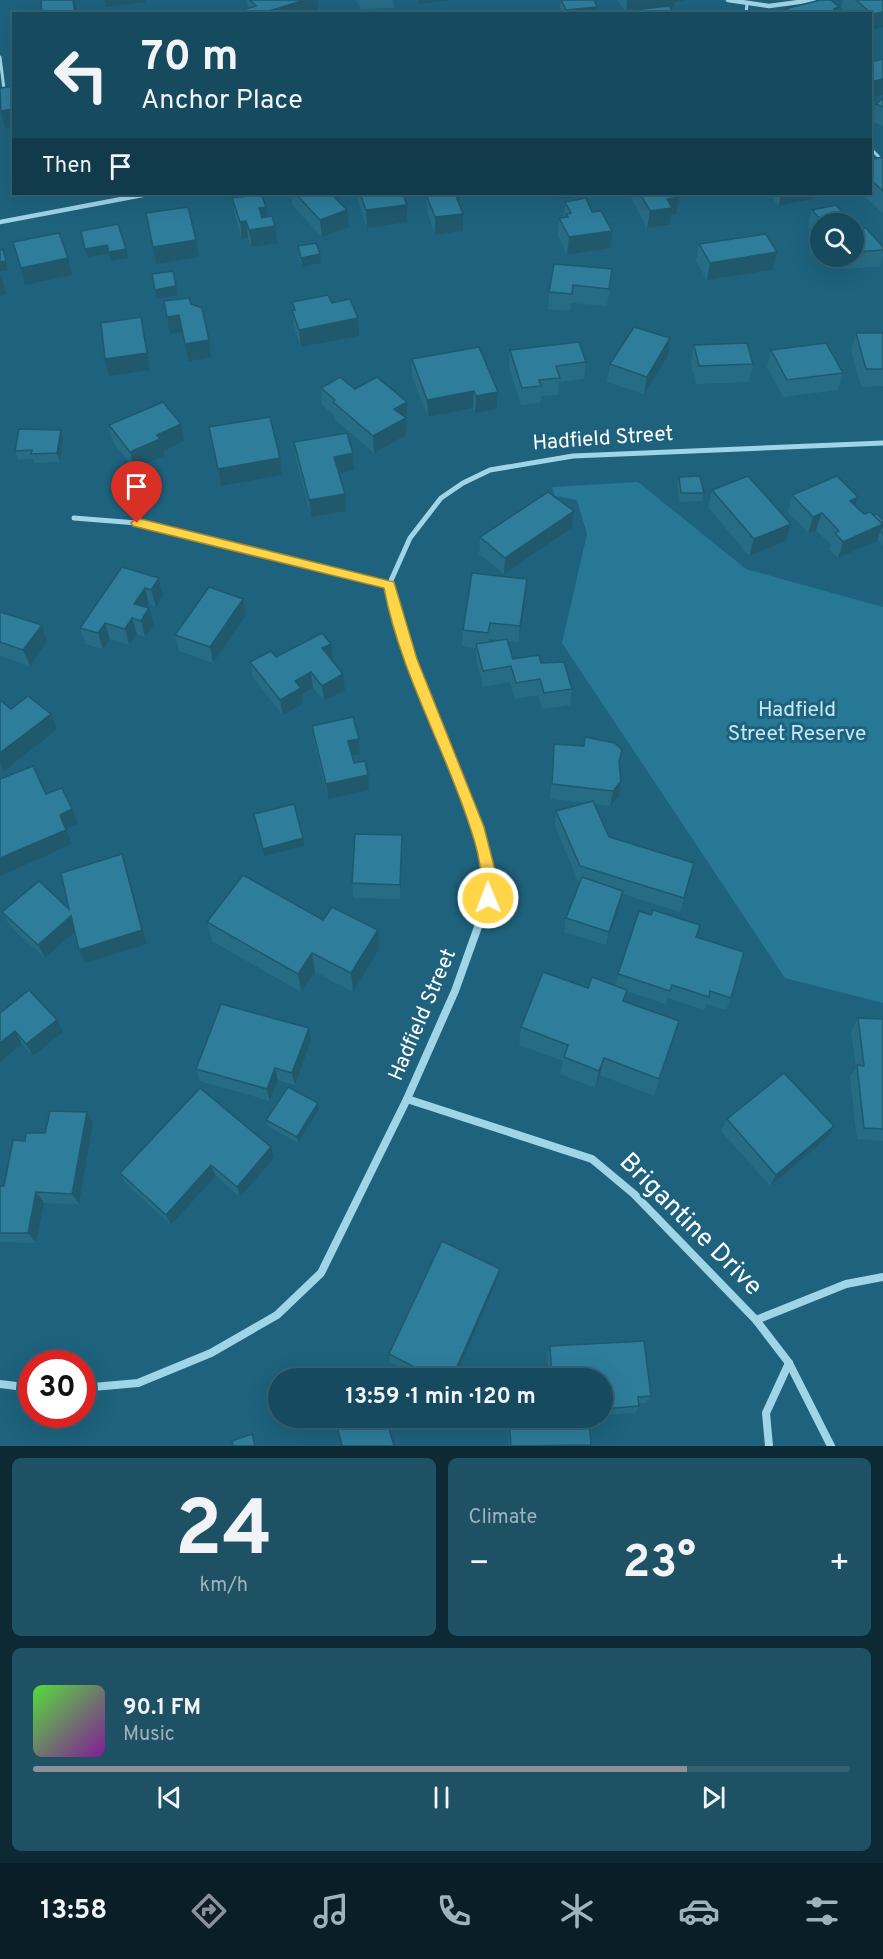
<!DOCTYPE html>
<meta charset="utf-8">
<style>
body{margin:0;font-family:Overpass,sans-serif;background:#1f5164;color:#f1f3f6;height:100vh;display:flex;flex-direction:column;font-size:22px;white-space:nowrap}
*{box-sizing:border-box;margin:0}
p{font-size:20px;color:#9eb3bc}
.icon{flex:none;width:33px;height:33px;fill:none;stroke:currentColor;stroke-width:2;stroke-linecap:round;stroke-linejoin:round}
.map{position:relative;height:1446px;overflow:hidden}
.side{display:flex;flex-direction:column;gap:12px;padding:12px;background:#0c2934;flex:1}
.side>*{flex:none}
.top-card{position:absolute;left:12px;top:12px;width:860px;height:183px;border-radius:0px;box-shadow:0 6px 24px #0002,0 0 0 2px #356273;background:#164a5e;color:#f1f3f6;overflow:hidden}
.fabs{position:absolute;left:810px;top:213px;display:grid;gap:12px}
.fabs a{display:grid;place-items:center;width:54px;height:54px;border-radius:50%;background:#164a5e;box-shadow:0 6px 24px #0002,0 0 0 2px #356273;font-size:30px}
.speed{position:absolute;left:18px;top:1350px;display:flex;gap:12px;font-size:30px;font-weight:700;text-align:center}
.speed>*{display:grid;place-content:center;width:78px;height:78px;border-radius:50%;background:#164a5e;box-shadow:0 6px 24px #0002,0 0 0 2px #356273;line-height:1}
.speed .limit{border:9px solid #d22;background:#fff;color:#111}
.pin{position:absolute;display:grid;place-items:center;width:51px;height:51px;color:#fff;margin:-62px -26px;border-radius:50% 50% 50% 0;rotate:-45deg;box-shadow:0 0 6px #0007}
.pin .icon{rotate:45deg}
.me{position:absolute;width:66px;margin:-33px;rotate:359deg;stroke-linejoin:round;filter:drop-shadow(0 0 4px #0008)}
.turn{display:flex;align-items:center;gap:21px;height:126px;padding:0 30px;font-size:27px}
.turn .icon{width:78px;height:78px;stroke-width:2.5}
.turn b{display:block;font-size:42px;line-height:51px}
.then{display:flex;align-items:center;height:57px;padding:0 30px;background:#0003;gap:12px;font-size:22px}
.big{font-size:45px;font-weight:700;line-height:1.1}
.side .card{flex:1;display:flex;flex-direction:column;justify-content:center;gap:9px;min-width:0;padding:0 21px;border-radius:9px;background:#1f5164}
.side .dial{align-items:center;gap:0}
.dial b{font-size:78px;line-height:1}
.song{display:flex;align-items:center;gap:18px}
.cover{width:72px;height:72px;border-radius:9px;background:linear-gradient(135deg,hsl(110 70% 55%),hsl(290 70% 35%))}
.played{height:6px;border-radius:3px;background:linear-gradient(90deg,#8c9099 80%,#356273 80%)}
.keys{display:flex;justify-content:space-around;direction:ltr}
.heat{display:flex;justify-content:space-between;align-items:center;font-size:33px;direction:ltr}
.side .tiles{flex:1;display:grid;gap:12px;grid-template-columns:1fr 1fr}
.card:last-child{grid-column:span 2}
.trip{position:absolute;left:268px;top:1368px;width:345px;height:60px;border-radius:30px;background:#164a5e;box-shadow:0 6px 24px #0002,0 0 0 2px #356273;font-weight:700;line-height:60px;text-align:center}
.menu{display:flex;height:96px;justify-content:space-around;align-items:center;background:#091e26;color:#9eb3bc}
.menu .icon{width:42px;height:42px}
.menu .selected{color:#8c9099}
.menu b{font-size:27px;color:#f1f3f6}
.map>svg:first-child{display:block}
.green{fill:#277895}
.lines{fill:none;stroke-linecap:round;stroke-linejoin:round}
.service{stroke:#a0d4e7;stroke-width:3}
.minor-far2{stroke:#a0d4e7;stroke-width:4.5}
.minor-far1{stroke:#a0d4e7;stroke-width:5}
.minor{stroke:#a0d4e7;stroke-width:8}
.wall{fill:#276c85;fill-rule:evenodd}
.shaded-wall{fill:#20586c}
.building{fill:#2d7d9b;stroke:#20586c;stroke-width:1.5}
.route{fill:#ffd54a;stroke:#a68a30;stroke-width:1.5}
.labels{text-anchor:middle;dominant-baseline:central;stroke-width:6;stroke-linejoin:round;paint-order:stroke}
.street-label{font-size:21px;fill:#fff;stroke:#1e627d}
.park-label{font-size:21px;fill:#c4e8f6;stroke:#1e627d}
.near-street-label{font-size:26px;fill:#fff;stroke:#1e627d}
</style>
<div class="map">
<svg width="883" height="1446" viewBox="0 0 883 1446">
<rect width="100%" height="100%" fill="#1e627d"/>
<polygon class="green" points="638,482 746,569 883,607 883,1003 785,978 562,643 587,534 577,500 555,496 552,487"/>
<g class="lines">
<g class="service">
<polyline points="746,14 747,4"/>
<polyline points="0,57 4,89"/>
<polyline points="870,148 883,161"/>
</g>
<g class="minor-far2">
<polyline points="728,0 769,6 814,0"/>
<polyline points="0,222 148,194"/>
</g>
<g class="minor-far1">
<polyline points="74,518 137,523 389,585"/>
<polyline points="478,835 471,807 410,659 395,614 389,585 410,538 441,498 463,483 490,470 573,456 883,443"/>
</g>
<g class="minor">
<polyline points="407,1099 592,1159 634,1194 756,1320 789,1363 831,1446"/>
<polyline points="756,1320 846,1284 883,1277"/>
<polyline points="0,1384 32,1388"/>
<polyline points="82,1388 138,1383 211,1353 277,1315 321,1273 407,1099 455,991 488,899 489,874 478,833"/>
<polyline points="769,1446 766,1413 789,1363"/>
</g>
</g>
<g class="wall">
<polygon points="247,0 318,0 319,13 233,14 233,13 248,8"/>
<polygon points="356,0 393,0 394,8 361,9"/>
<polygon points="560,0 594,0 597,7 597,14 563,14 560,7"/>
<polygon points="617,0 689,0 675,2 674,7 670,7 674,14 641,14 642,11 626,13"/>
<polygon points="843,0 883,0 883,27 870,31 870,14 848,14 841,7"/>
<polygon points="883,98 883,126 871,121 876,104"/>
<polygon points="883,159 883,213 862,194 870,194 870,160"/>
<polygon points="291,194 331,194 349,227 322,237 292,205"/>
<polygon points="356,194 403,194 407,222 367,228"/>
<polygon points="426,194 460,194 460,206 463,231 435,235 427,211"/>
<polygon points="629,194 677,194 679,197 676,214 671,215 670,225 647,228"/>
<polygon points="769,194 821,194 820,197 779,206"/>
<polygon points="232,198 267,217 277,243 252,247 248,238 242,239 235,216"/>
<polygon points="565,202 592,212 612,231 610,248 567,255 558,236 559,218 564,218"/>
<polygon points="836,205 820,224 820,249 812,239 813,233 808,227 812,210"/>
<polygon points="854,225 857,230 883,247 883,257 880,267 840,269 834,261 830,261 826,256 854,256"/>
<polygon points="699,244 773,270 707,280 696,261"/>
<polygon points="298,246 320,254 321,263 302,267 298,255"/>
<polygon points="612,269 607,306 571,303 570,311 548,309 549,292"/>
<polygon points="292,302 332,303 359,336 301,347 294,327"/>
<polygon points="856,333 883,333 883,386 861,387 851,350"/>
<polygon points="670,338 668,356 644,394 607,382 610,364"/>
<polygon points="694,345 753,364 749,382 696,384 691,363"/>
<polygon points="510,350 586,362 584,379 559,382 558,395 541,396 540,403 521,405 509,367"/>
<polygon points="771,350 843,373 838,390 783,397 767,367"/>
<polygon points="412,359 498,392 497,409 475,413 473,408 428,417 412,376"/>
<polygon points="321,388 355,389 407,419 406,420 406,435 374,453 334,419 334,415 322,405"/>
<polygon points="109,425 184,441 163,451 164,456 134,469 113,442"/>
<polygon points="209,427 282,475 221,486"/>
<polygon points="63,439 60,462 34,463 33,459 18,460 15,451"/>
<polygon points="294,442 353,453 354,470 339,473 346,511 311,517 296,459"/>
<polygon points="679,477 704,493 702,501 680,502 677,485"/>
<polygon points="712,490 791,524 786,541 749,556 708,507"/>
<polygon points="792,495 855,506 864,514 873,515 883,520 883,545 877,540 877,541 838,558 829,549 831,545 816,530 808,533 788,512"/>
<polygon points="572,528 504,574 479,554 480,537"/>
<polygon points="159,578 163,595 156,607 149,604 147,608 154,625 145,637 137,634 129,645 110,639 103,649 85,644 80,628"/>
<path d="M527,579L519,642L508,641L513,659L541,663L572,689L570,705L542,709L538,695L515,699L510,682L483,687L476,660V648L462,646L463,630ZM489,639L499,640L489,642Z"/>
<polygon points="243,599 246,615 213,663 179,651 175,635"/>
<polygon points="0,612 42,625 47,641 30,666 0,656"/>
<polygon points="331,644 332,660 345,690 324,701 313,688 302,694 303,704 283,715 253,678 250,662 276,657"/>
<polygon points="312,726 360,754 352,756 354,763 369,790 328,799 314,741"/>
<polygon points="554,744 622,750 619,765 621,781 619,796 610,806 594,804 609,837 694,863 680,912 623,894 620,905 606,945 564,932 566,918 580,881 578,881 555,826 556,811 587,803 550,799"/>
<polygon points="402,835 402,850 400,899 353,898 352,883"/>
<polygon points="127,869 147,944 85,963 74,932 45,958 10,926 2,912 69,909"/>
<polygon points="323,920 379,949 353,992 315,972 301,992 212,941 207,922"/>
<polygon points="696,937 731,998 726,1010 706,1004 704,1010 668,998 666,1004 627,991 624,1001 679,1021 654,1096 600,1075 595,1088 560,1074 563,1061 519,1045 521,1027 588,988 615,986 618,974"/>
<polygon points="0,1013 63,1032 33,1056 22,1044 0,1062"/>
<polygon points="858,1018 883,1019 883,1141 857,1139 850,1077 856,1068 851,1031"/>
<polygon points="309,1028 311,1040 295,1085 278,1080 270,1101 200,1081 196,1069"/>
<polygon points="319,1109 298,1143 268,1126 266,1120"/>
<polygon points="727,1119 827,1138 770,1186 721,1131"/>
<polygon points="93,1123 79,1204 44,1203 36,1243 0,1242 0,1186 4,1186 25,1141 45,1133"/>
<polygon points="271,1147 274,1158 240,1197 216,1176 171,1225 126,1184 120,1173"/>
<polygon points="498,1278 455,1378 422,1378 390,1362 389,1354"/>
<polygon points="550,1346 651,1396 646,1403 639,1403 639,1406 635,1413 603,1415 603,1378 549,1378 547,1354"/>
<polygon points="507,1418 589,1418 591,1445 509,1446"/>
</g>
<g class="shaded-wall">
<polygon points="73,0 75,0 77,14 75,14"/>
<polygon points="105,0 145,0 145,2 106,7"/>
<polygon points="305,0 318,0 319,13 259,14"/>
<polygon points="419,0 450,0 419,4"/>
<polygon points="627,0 689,0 675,2 674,7 643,11 642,9 642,11 626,13"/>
<polygon points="883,0 883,27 870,31 870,24 872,14"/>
<polygon points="597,7 597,14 566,14 566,10"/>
<polygon points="839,7 838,14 829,14 834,9"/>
<polygon points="883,79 883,95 870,98 870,82"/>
<polygon points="14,109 14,127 5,128 1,111"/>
<polygon points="454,194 460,194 460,208"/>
<polygon points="545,194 556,194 545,196"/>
<polygon points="559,194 589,194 589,195 559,199"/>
<polygon points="781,194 821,194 820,197 779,206"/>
<polygon points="679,197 676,214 671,215 670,225 647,228 650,211 667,199"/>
<polygon points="407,205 407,222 367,228 366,210"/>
<polygon points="266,207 268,224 261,225 259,208"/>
<polygon points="347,210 349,227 322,237 320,220"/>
<polygon points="463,214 463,231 435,235 435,217"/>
<polygon points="246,221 248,238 242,239 240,222"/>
<polygon points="275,226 277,243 252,247 249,230"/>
<polygon points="612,231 610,248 567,255 569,237"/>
<polygon points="196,240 199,257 156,264 153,247"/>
<polygon points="107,245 109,253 88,257 85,249"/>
<polygon points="3,249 8,270 0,271 0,262"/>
<polygon points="126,249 128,258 111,261 109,252"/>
<polygon points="777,252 773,270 707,280 710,263"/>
<polygon points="320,254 321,263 302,267 301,258"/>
<polygon points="831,256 835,256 834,261 830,261"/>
<polygon points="68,258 72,275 25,285 21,268"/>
<polygon points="1,276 6,294 0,296 0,277"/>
<polygon points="176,286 178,295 157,299 155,290"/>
<polygon points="179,315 182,332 170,334 167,317"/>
<polygon points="141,317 150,370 109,376 105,359"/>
<polygon points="358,318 359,336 301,347 299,330"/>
<polygon points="670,338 668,356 644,394 647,377"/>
<polygon points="209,340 211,357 189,361 185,344"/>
<polygon points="474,391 473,408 428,417 427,400"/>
<polygon points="498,392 497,409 475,413 476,396"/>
<polygon points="407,402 406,435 374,453 373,436 394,409"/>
<polygon points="181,424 184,441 163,451 164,456 134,469 130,452 157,435"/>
<polygon points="61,430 63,439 60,462 57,453"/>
<polygon points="353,453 354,470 335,474 334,457"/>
<polygon points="280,458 282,475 221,486 218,469"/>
<polygon points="345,494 346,511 311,517 309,500"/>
<polygon points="858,497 853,514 850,501"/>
<polygon points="574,511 572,528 504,574 505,558"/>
<polygon points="822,513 816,530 808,533 813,517"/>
<polygon points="791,524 786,541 749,556 754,539"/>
<polygon points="883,524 877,541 838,558 843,542"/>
<polygon points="159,578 163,595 156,607 151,590"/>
<polygon points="527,579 526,595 519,642 520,626"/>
<polygon points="145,588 149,604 139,620 134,604"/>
<polygon points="243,599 246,615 213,663 210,647"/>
<polygon points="149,608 154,625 145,637 141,621"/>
<polygon points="132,618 137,634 129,645 125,629"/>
<polygon points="105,623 110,639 103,649 98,633"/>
<polygon points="42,625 47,641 30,666 23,650"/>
<polygon points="331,644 333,660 324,664 322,648"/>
<polygon points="311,672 313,688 302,694 303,704 283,715 280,700 295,681"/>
<polygon points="343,674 345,690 324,701 322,686"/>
<polygon points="51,714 57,729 4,771 0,762 0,753"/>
<polygon points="359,739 360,754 349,756 348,741"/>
<polygon points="368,775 369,790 328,799 326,784"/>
<polygon points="621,781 619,796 610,806 613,791"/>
<polygon points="72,809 78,824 66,829 60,815"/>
<polygon points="66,830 72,844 0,876 0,858"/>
<polygon points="402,835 402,850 400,899 400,885"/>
<polygon points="303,838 304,846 264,856 263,849"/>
<polygon points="122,854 127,869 147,944 85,963 79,950"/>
<polygon points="623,891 620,905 606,945 609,932"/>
<polygon points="71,916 77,930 45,958 38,945"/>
<polygon points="378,930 379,949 353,992 351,973"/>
<polygon points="312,953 315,972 301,992 298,974"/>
<polygon points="57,1020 63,1032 33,1056 26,1044"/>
<polygon points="309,1028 311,1040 295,1085 292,1073"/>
<polygon points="15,1031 22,1044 0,1062 0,1043"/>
<polygon points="604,1058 600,1075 595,1088 599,1071"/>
<polygon points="275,1068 278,1080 270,1101 267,1089"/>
<polygon points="318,1103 319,1109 298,1143 297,1137"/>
<polygon points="87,1112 93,1123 79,1204 72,1194"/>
<polygon points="834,1126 827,1138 770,1186 776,1175"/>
<polygon points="271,1147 274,1158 240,1197 237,1187"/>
<polygon points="211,1165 216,1176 171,1225 166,1215"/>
<polygon points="36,1192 44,1203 36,1243 28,1233"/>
<polygon points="500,1269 498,1278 455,1378 452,1378"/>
</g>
<g class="building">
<polygon points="41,0 73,0 75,14 42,14"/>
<polygon points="250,0 305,0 259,14 234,14 233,13 256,6"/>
<polygon points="561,0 594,0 597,7 566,10"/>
<polygon points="820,0 831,0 839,7 834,9 837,11 829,14 780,14 778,12 787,10 785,9"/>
<polygon points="856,0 883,0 883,12 872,14"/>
<polygon points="669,6 674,14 644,14 642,9"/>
<polygon points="883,59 883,79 870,82 870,62"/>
<polygon points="14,86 14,109 1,111 0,88"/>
<polygon points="883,98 883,107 876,104"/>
<polygon points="881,157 883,159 883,191 870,179 870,160"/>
<polygon points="261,194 266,207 259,208 262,218 272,216 275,226 249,230 246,221 240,222 232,198"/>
<polygon points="296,194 331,194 347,210 320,220"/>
<polygon points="360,194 403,194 407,205 366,210"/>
<polygon points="426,194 455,194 463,214 435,217"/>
<polygon points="640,194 677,194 679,197 667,199 672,208 650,211"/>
<polygon points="586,198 592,212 601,211 612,231 569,237 559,218 568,217 566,214 571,213 565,202"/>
<polygon points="836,205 852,224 820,224 820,227 816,222 821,220 812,210"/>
<polygon points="188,207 196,240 153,247 146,213"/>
<polygon points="118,224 126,249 109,252 107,245 85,249 81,231"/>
<polygon points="854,225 857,230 866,228 883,247 883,250 854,252"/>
<polygon points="59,233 68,258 21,268 13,242"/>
<polygon points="766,234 777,252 710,263 699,244"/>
<polygon points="316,243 320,254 301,258 298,246"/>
<polygon points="3,249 6,261 0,262 0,250"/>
<polygon points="554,264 612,269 609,289 573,285 572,294 549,292"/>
<polygon points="173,271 176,286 155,290 152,274"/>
<polygon points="328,295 332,303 350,299 358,318 299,330 292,310 295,310 292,302"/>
<polygon points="189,298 191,304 202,308 209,340 185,344 179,315 167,317 164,301"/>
<polygon points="141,317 147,353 105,359 101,323"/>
<polygon points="634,327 670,338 647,377 610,364"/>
<polygon points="856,333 883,333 883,369 866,369"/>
<polygon points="579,342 586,362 556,366 560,378 539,380 541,386 522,388 510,350"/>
<polygon points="747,343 753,364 699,366 694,345"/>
<polygon points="826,343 843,373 787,380 771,350"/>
<polygon points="479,347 498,392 476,396 474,391 427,400 412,359"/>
<polygon points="340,377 355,389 377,377 407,402 394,409 406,418 373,436 333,402 335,400 321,388"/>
<polygon points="163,402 181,424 157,435 160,439 130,452 109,425"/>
<polygon points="270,417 280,458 218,469 209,427"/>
<polygon points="19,429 61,430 57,453 31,454 32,450 15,451"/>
<polygon points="347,433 353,453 334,457 345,494 309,500 294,442"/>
<polygon points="700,476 704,493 681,493 679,477"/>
<polygon points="748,476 791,524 754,539 712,490"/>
<polygon points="837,476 858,497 850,501 864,514 870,512 883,524 843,542 835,533 839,531 822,513 813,517 792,495"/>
<polygon points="548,492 574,511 505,558 480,537"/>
<polygon points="877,514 883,520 883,534 880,531 883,524 873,515"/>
<polygon points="122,567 159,578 151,590 145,588 134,604 149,608 141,621 132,618 125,629 105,623 98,633 80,628"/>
<polygon points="472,573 527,579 520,626 490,623 488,633 463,630"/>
<polygon points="209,587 243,599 210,647 175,635"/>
<polygon points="0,612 42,625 23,650 0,642"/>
<polygon points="322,633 331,644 322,648 343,674 322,686 311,672 295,681 301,688 280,700 250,662 271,651 276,657"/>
<polygon points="507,639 513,659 539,655 541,663 564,662 572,689 544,693 540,679 516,683 511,666 483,671 476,644"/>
<polygon points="28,696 51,714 0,753 0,700 11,709"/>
<polygon points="353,717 359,739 348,741 354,763 365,761 368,775 326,784 312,726"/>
<polygon points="585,737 615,743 622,750 619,762 621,781 613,791 552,784 554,744 584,746"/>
<polygon points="33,766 46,794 62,788 72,809 60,815 66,830 0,858 0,779"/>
<polygon points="593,801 609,837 694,863 684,898 580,866 556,811"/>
<polygon points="294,804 303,838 263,849 254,814"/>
<polygon points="355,834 402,835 400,885 352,883"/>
<polygon points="122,854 142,930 79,950 71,916 38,945 2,912 39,881 69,909 61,873"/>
<polygon points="243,875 323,920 332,907 378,930 351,973 312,953 298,974 207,922"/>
<polygon points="582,877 623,891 609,932 566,918"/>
<polygon points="653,910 700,925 696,937 744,952 731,998 710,991 709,997 672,985 670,991 618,974 639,911 651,915"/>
<polygon points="543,972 588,988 592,977 627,990 623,1001 679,1021 659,1079 604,1058 599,1071 564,1057 568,1045 521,1027"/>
<polygon points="29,990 57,1020 26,1044 15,1031 0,1043 0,1013"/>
<polygon points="221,1004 309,1028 292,1073 275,1068 267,1089 196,1069"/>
<polygon points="858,1018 883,1019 883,1129 864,1128 857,1065 864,1066"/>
<polygon points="784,1073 834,1126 776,1175 727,1119"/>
<polygon points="288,1087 318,1103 297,1137 266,1120"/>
<polygon points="200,1088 271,1147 237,1187 211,1165 166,1215 120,1173"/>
<polygon points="50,1111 87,1112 72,1194 36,1192 28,1233 0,1233 0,1186 4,1186 13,1140 25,1141 26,1133 45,1133"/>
<polygon points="442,1241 500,1269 452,1378 436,1378 389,1354"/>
<polygon points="644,1341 651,1396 638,1397 639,1406 603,1409 603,1378 552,1378 550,1346"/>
<polygon points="335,1418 386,1418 394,1446 342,1446"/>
<polygon points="509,1418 589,1418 591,1445 511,1446"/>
<polygon points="252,1434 255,1446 233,1446 232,1441"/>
</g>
<path class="route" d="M137,518L394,582L417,659L484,827L496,874L494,903H483C479,895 482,885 481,876C480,860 475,841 470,827C444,746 400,672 384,588L133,526L131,523Z"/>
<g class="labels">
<g class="street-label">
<text transform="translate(603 439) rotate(-4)">Hadfield Street</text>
<text transform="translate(423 1015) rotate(-67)">Hadfield Street</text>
</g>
<g class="park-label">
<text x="797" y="710">Hadfield<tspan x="797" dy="24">Street Reserve</tspan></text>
</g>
<g class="near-street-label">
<text transform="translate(690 1225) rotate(45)">Brigantine Drive</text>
</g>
</g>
</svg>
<div class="fabs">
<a><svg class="icon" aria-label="search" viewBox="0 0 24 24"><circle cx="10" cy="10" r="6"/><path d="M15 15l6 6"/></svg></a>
</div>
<div class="speed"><div class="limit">30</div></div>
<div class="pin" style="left:137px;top:523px;background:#d93025"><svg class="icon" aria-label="arrive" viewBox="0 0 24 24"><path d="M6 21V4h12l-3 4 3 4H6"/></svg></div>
<svg class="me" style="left:488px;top:898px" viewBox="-20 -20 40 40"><circle r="17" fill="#ffd54a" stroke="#fff" stroke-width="3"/><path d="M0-11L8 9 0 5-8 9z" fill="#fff"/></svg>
<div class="trip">13:59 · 1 min · 120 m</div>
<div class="top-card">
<div class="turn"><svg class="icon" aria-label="left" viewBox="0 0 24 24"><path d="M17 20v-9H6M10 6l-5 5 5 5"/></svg><div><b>70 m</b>Anchor Place</div></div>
<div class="then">Then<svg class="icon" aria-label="arrive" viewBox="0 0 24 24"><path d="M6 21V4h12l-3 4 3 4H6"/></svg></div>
</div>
</div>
<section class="side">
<div class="tiles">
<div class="card dial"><b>24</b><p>km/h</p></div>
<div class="card"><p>Climate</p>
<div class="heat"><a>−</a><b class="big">23°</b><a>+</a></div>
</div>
<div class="card">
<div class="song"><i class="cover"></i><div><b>90.1 FM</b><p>Music</p></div></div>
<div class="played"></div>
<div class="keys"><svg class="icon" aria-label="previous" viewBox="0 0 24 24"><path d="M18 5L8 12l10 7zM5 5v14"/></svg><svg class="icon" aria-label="pause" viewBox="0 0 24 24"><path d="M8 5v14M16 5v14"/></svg><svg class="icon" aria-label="next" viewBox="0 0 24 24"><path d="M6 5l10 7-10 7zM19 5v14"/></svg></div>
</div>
</div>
</section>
<nav class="menu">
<b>13:58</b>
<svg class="icon selected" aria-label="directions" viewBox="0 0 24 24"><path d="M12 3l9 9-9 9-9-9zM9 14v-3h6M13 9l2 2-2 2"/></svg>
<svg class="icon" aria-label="music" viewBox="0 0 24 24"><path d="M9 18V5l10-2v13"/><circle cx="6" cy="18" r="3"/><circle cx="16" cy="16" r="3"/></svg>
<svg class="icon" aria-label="phone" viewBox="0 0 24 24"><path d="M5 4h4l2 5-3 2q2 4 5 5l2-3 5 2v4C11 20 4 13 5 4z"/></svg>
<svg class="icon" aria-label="climate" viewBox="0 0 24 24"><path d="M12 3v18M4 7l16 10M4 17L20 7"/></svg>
<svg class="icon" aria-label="car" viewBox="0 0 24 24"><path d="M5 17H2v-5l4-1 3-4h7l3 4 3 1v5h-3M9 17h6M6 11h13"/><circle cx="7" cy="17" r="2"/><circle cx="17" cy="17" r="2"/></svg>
<svg class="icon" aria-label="filters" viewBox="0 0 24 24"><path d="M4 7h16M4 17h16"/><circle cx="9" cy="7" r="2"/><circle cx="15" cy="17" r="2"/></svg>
</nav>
